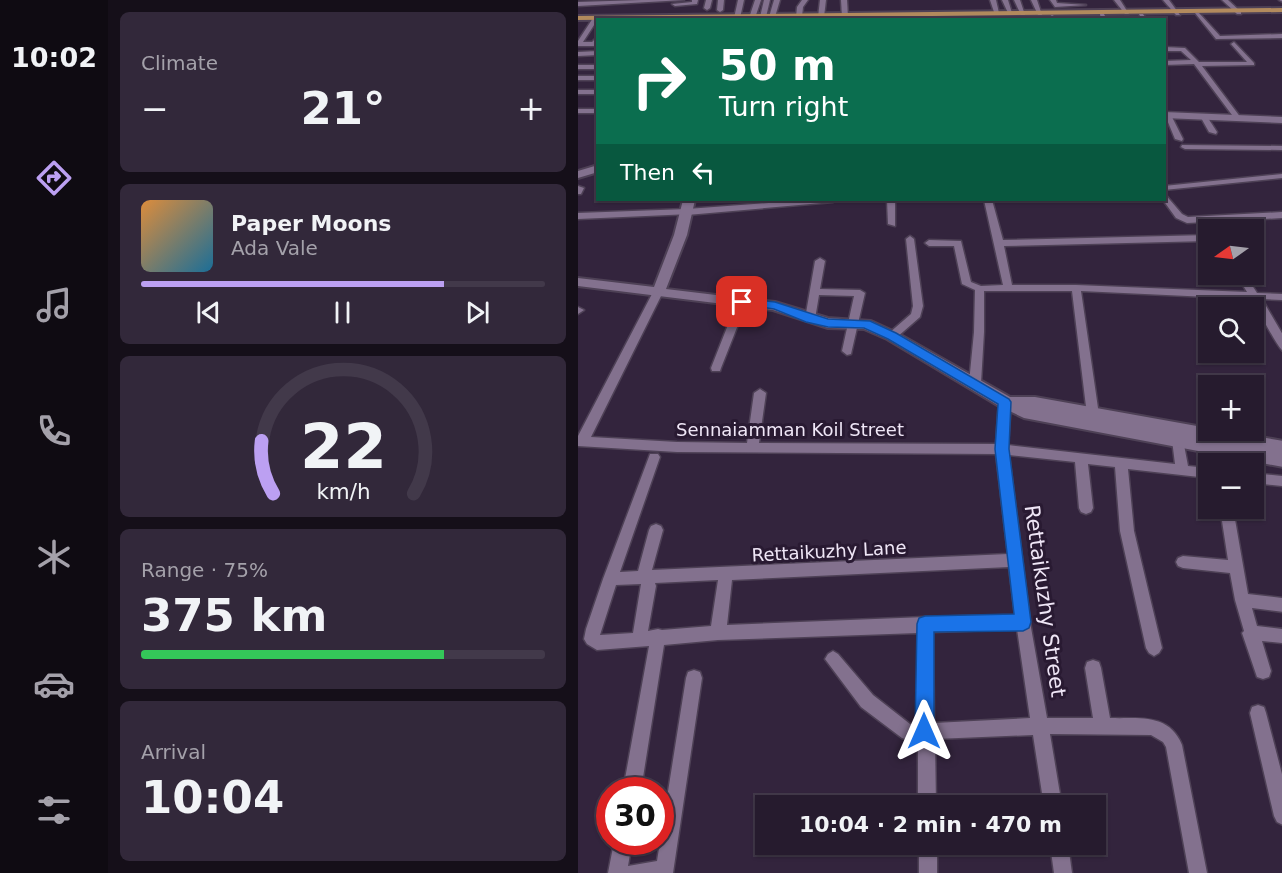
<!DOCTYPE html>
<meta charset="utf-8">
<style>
body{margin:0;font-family:"DejaVu Sans",sans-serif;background:#32283a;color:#f1f3f6;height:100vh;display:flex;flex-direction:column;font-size:22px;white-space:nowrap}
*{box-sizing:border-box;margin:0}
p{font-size:20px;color:#a4a1aa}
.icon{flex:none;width:33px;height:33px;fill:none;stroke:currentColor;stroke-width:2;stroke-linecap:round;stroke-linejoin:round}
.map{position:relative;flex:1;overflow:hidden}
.details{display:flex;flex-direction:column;gap:12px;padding:12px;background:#150f19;width:470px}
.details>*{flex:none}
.top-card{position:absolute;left:18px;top:18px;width:570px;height:183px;border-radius:0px;box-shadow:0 2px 4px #0004,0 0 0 2px #42394a;background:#0b6e4f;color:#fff;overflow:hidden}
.needle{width:39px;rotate:256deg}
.tools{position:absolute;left:620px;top:219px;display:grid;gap:12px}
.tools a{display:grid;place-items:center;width:66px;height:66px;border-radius:0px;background:#261b2e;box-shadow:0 2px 4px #0004,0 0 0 2px #42394a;font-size:30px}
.speed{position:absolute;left:18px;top:777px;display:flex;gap:12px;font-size:30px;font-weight:700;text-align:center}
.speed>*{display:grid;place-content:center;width:78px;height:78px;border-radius:50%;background:#261b2e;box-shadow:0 2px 4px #0004,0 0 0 2px #42394a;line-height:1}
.speed .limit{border:9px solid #d22;background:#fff;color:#111}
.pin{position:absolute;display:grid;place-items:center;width:51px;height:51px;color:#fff;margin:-26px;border-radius:12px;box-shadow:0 3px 9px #0006}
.me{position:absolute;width:66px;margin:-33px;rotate:0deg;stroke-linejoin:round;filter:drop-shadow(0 0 4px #0008)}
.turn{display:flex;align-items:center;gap:21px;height:126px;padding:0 24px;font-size:27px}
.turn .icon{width:78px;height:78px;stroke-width:2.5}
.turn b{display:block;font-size:42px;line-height:51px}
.then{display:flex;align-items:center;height:57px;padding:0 24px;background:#0003;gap:12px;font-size:22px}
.big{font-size:45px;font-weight:600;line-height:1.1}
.details .widget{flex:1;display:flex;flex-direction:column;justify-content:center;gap:9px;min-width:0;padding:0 21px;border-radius:9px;background:#32283a}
.details .dial{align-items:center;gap:0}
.dial svg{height:156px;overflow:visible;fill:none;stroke:#42394a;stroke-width:7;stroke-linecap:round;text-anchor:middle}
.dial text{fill:#f1f3f6;stroke:none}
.song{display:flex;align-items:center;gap:18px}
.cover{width:72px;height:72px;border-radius:9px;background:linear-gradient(135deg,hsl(30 70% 55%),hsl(200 70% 35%))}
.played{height:6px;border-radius:3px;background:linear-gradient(90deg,#bca0f2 75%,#42394a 75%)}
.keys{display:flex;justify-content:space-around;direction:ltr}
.heat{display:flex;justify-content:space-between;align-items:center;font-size:33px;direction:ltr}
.charge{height:9px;border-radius:4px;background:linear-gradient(90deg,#34c759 75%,#42394a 0)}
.trip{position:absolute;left:177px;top:795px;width:351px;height:60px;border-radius:0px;background:#261b2e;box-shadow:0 2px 4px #0004,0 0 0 2px #42394a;font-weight:600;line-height:60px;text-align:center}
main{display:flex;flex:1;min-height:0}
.dock{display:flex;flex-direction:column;width:108px;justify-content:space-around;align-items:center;background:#0f0b12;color:#a4a1aa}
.dock .icon{width:42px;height:42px}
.dock .current{color:#bca0f2}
.dock b{font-size:27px;color:#f1f3f6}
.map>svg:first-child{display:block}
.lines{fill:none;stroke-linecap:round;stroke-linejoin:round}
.minor-casing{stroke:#4e4156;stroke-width:3}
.tertiary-casing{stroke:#4e4156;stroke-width:3}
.secondary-casing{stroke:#4e4156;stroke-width:4}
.primary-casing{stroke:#4e4156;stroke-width:4}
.minor{fill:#83718e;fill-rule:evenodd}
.tertiary{fill:#83718e;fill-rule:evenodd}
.secondary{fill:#83718e;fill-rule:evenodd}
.primary{fill:#b28a5d;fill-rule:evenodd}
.route{fill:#1a73e8;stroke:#114b97;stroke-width:1.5}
.labels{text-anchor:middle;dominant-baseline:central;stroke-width:6;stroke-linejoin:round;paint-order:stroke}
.street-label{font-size:18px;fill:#efe6f6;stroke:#291a32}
.near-street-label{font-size:21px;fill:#efe6f6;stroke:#291a32}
</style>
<main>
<nav class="dock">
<b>10:02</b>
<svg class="icon current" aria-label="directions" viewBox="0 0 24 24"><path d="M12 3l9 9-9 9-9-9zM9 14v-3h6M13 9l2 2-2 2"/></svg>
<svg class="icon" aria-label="music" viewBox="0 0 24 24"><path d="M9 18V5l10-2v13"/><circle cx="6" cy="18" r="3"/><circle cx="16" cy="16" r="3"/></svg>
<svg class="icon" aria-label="phone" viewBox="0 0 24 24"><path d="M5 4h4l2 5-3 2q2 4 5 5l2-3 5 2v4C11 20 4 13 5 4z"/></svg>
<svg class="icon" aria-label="climate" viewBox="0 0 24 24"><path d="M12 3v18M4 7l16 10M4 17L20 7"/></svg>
<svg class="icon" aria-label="car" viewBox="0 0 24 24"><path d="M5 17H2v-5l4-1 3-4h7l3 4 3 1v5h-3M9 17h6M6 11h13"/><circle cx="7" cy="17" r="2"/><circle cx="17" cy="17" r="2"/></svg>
<svg class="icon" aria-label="filters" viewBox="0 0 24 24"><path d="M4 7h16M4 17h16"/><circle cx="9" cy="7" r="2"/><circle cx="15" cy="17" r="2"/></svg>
</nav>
<section class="details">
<div class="widget"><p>Climate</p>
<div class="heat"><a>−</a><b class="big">21°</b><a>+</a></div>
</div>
<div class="widget">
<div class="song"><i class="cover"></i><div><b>Paper Moons</b><p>Ada Vale</p></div></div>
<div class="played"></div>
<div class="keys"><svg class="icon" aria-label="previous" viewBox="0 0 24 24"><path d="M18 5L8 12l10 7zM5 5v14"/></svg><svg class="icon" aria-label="pause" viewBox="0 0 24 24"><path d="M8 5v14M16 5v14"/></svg><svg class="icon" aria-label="next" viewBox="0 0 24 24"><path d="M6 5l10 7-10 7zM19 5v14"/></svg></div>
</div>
<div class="widget dial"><svg viewBox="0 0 100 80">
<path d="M14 69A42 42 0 1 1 86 69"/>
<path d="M14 69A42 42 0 0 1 8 42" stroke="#bca0f2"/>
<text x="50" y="56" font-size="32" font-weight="700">22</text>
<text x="50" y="72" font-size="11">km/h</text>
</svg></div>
<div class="widget"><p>Range · 75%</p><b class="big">375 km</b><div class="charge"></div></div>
<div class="widget"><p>Arrival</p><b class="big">10:04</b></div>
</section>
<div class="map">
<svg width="705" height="873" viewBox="0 0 705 873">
<rect width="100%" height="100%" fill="#33243d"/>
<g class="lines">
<defs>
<g id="minor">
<polygon points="63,0 106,0 0,6 0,2"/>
<polygon points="114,0 120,0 119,4 97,6 94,4 114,2"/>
<polygon points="128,0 134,0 132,8 129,10 126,8"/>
<polygon points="140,0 146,0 145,10 142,12 139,10"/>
<polygon points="160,0 166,0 162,18 158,20 156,18"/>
<polygon points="177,0 183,0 177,18 173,20 171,18"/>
<polygon points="186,0 192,0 188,17 185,19 182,17"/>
<polygon points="196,0 202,0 197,17 194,19 191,17"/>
<polygon points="224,0 230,0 225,7 224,17 221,19 218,17 219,7"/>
<polygon points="242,0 248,0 246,17 243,19 240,17"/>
<polygon points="263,0 269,0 270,17 267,19 264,17"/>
<polygon points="412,0 418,0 421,13 416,12"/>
<polygon points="424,0 430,0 434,13 430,13"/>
<polygon points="436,0 442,0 447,15 443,15"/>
<polygon points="453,0 459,0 464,15 460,15"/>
<polygon points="472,0 478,0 479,3 508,5 477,7"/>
<polygon points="536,0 542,0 551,14 547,14"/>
<polygon points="585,0 591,0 602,15 598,15"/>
<polygon points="644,0 650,0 663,12 663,14 659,14"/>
<polygon points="701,0 705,0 705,2"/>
<polygon points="617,13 621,13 642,36 705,34 705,38 638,39"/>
<polygon points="522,14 526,14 529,20 523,20"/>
<polygon points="561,14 565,14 569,20 564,20"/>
<polygon points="327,15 330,17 350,19 324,20"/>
<polygon points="474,15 476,16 478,20 472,20 471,17"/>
<polygon points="291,16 293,17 294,20 288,20"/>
<polygon points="312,16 316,16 317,20 311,20"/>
<polygon points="101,17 103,18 104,20 98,20"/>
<polygon points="15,18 20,19 5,42 14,42 20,36 20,43 16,46 0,46 0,41"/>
<polygon points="656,42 676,63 676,65 624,66 663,118 659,120 657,119 616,64 586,65 586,61 613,60 603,51 586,51 586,47 607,48 621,62 669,62 653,44"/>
<polygon points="20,51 20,55 0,56 0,52"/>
<rect x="0" y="65" width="20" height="4"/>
<rect x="0" y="76" width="20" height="4"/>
<rect x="0" y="90" width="20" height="4"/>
<rect x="0" y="109" width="20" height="4"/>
<polygon points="590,113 593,115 605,139 604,141 597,139 587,115"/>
<polygon points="626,114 628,115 639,132 638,134 631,132 622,116"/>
<polygon points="604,145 705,146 705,150 607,149 603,147"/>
<polygon points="705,174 705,178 586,190 586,186"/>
<polygon points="0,186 6,188 3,194 0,194"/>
<polygon points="586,193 604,214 610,217 705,212 705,218 609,223 598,218 585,200"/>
<polygon points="231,200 259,200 255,202 109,215 105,212 109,209"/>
<polygon points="309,200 317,200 317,226 310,224"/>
<path d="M406,200H414L425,240L630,235V241L426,246L434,285H498L669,292L658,274H667L679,293L705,294V300L684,299L705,335V351C699,347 680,309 673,299L503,291L521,415L515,419L509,415L494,291H406V332L403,383L401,386H393L391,383L396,332L397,290L384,284L376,246H351L347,243L351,240L383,241L393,282L403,286L425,285Z"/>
<polygon points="332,236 336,239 345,306 342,317 318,338 310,338 309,336 310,334 333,314 335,306 328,239"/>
<polygon points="242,258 247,261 242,289 282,290 287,293 273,354 269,355 264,351 276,296 241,295 237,319 232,322 227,319 237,261"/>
<path d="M80,289L85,292L13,437L99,442L169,443L176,393L182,389L188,393L181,443L418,444L421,402L427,398L433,402L430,445L597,464L593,432L595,429H603L610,466L630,468V478L550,469L556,531L584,648L581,653L576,656L571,653L568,648L542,531L537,467L510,464L515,508L513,512L508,514L503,512L501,508L497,462L431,455L452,622L469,718H515L507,668L509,662L515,660L521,662L523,668L532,718C561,719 591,713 604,745L629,873H611L588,747L585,742L573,735L472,734L484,806H466L455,735L357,739L358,806H340V740H330L324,738L283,707L247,659L250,654L255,651L260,654L295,695L332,724L340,723V633L140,640L86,645L63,790H45L71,646L19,650L9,644L6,639L8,629L25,579L72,454H80L82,457L42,572L60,571L71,530L73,526L78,524L83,526L85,530L74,570L430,554L418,454L99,452L0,446V436L75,292ZM431,567L437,615L347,617L149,625L154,580ZM140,580L133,626L84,630L80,629L70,631L78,586L77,583ZM63,584L55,633L22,635L38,585ZM439,629L452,718L356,723L355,632Z"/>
<polygon points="164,299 169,302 143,368 142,371 134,371 133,368 159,302"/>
<polygon points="0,307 6,310 0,314"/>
<polygon points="675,473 705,476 705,486 675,483"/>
<polygon points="642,508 655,508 670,594 705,598 705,612 674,608 679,626 705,629 705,643 684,641 693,671 691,677 685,679 679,677 664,633 666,631 657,600 652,573 605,568 600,566 598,562 600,558 605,556 650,560"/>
<polygon points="116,670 122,672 124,678 95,873 30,873 36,842 54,842 50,866 79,861 108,678 110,672"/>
<polygon points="680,705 686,707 688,713 705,778 705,825 699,822 696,816 672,713 674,707"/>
<rect x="341" y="844" width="18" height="29"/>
<polygon points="472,844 490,844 494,873 476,873"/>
</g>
<g id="tertiary">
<polygon points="586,112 705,117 705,123 586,118"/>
<polygon points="109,209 113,210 113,214 0,219 0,213"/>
</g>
<g id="secondary">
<polygon points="20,165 20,172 0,178 0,171"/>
<polygon points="105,200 117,200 109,235 88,289 197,302 250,318 293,321 319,333 432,397 457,397 630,428 630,430 644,430 705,441 705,467 446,418 421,406 309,339 286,329 250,328 195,310 0,286 0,278 76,287 96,235"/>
</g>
<polygon id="primary" points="705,8 705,12 0,20 0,16"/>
</defs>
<use href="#minor" class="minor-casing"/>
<use href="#tertiary" class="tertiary-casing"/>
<use href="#secondary" class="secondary-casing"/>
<use href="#primary" class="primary-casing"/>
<use href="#minor" class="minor"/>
<use href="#tertiary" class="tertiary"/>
<use href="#secondary" class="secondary"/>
<use href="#primary" class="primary"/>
</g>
<polygon class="route" points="164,298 197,302 250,319 292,321 318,333 431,399 433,402 431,449 453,622 451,628 445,631 356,632 356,731 353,738 346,741 340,738 337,731 339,624 341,618 347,616 436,614 417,449 420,404 310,339 286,328 250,327 228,322 196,309 160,304 158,302"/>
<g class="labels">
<g class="street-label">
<text x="212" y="429">Sennaiamman Koil Street</text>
<text transform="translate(251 551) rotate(-3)">Rettaikuzhy Lane</text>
</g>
<g class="near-street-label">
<text transform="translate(467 601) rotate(82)">Rettaikuzhy Street</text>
</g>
</g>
</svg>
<div class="tools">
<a><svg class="needle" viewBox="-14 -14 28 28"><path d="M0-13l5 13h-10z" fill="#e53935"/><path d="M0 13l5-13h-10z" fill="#a4a1aa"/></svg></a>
<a><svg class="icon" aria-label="search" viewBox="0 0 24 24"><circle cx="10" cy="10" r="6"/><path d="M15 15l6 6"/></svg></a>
<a>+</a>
<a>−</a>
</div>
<div class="speed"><div class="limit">30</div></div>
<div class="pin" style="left:164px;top:302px;background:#d93025"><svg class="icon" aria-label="arrive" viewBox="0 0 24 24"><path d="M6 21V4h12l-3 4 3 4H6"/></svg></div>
<svg class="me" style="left:346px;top:731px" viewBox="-20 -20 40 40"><path d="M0-17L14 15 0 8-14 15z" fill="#1a73e8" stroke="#fff" stroke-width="4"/></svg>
<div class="trip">10:04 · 2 min · 470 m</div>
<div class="top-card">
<div class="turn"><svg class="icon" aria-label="right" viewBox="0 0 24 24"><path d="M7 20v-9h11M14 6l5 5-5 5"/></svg><div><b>50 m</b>Turn right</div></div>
<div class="then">Then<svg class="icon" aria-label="left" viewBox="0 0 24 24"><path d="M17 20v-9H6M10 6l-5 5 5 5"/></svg></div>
</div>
</div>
</main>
